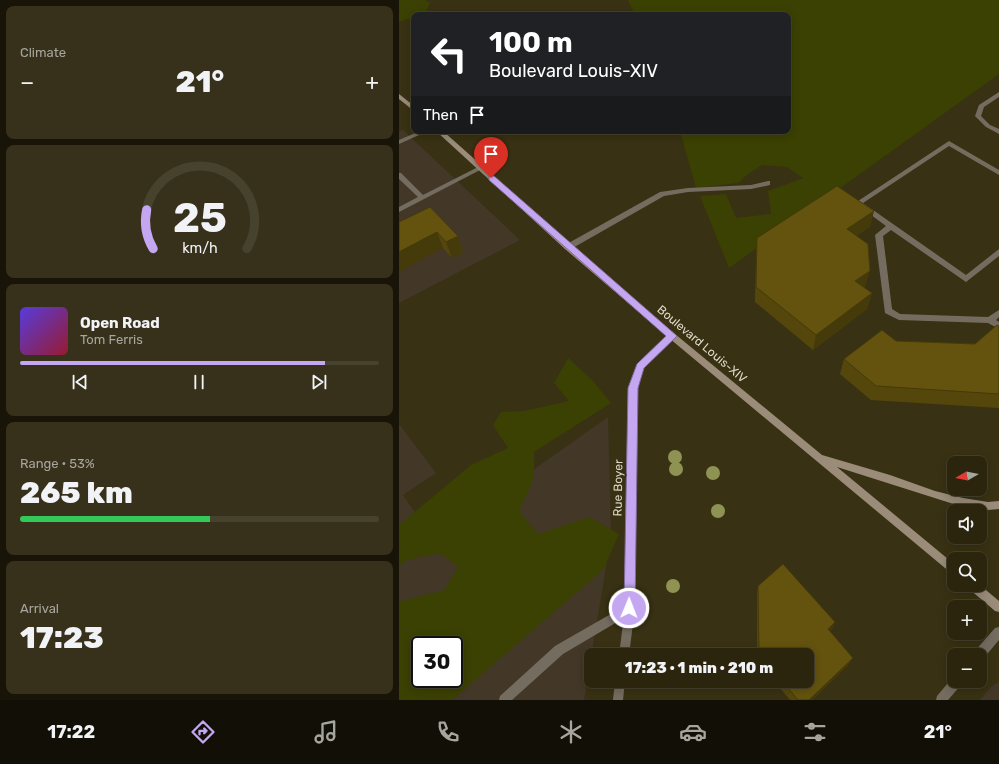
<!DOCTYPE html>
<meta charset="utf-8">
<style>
body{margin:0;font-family:Rubik,sans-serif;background:#37311c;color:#f1f3f6;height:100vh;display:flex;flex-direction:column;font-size:15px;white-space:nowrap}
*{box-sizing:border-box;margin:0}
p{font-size:13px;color:#a6a59e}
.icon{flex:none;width:22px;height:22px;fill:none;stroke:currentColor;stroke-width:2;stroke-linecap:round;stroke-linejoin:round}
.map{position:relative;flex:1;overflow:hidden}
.side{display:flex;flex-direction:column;gap:6px;padding:6px;background:#181408;width:399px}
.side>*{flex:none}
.guide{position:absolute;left:12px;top:12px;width:380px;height:122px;border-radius:8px;box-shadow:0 2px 10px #0003,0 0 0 1px #47422e;background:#202124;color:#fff;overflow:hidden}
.needle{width:26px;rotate:261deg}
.controls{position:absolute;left:548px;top:456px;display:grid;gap:8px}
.controls a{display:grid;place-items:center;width:40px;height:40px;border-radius:8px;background:#2b250e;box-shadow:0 2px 10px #0003,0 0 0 1px #47422e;font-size:20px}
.speed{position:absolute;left:12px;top:636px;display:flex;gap:8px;font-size:20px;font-weight:700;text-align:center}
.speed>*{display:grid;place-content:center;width:52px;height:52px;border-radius:50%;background:#2b250e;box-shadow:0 2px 10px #0003,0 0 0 1px #47422e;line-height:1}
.speed .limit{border:2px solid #111;border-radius:6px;background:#fff;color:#111}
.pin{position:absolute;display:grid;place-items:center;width:34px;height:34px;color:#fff;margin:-41px -17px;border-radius:50% 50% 50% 0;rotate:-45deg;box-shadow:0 0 4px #0007}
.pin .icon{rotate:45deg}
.me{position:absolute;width:44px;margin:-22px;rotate:1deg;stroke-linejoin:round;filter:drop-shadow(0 0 3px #0008)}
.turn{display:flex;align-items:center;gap:14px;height:84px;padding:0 12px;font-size:18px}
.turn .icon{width:52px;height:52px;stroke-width:2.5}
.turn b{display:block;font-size:28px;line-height:34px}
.then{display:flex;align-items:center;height:38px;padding:0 12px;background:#0003;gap:8px;font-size:15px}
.big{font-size:30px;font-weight:800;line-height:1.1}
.side .widget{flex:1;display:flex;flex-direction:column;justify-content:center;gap:6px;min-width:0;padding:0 14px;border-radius:8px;background:#37311c}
.side .dial{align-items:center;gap:0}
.dial svg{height:104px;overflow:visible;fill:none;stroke:#47422e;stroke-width:7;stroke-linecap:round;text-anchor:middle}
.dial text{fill:#f1f3f6;stroke:none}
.song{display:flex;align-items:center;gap:12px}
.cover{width:48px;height:48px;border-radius:6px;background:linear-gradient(135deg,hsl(250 70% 55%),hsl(350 70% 35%))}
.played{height:4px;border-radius:2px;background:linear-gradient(90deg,#c5a7f1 85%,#47422e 85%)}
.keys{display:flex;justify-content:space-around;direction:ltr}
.heat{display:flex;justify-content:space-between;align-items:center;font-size:22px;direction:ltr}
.charge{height:6px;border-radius:3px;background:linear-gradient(90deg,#34c759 53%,#47422e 0)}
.trip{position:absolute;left:185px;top:648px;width:230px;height:40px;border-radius:8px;background:#2b250e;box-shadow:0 2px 10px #0003,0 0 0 1px #47422e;font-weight:800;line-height:40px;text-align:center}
.tab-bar{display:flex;height:64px;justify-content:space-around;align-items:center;background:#110f06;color:#a6a59e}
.tab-bar .icon{width:28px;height:28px}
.tab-bar .selected{color:#c5a7f1}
.tab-bar b{font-size:18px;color:#f1f3f6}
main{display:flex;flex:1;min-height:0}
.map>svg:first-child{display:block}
.commercial{fill:#433728;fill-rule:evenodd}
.green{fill:#3b4102;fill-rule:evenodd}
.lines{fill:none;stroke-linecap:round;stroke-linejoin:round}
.service{fill:#756c60;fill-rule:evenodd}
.minor{fill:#756c60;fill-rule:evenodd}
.secondary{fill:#9a8c79;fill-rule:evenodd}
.tree{fill:#8e9253}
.wall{fill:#55470c}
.shaded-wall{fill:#453a0a}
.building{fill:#63530e;stroke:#453a0a}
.route{fill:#c5a7f1;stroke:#806d9d}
.labels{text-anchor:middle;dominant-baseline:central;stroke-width:4;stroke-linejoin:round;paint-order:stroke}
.street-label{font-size:12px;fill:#ded9c8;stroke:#393113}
</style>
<main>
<section class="side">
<div class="widget"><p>Climate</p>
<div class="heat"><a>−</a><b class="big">21°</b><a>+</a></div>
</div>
<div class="widget dial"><svg viewBox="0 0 100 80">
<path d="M14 69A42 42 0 1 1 86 69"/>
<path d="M14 69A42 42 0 0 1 9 39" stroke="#c5a7f1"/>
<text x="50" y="56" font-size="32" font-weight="700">25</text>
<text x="50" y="72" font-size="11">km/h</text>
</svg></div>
<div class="widget">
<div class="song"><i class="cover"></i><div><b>Open Road</b><p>Tom Ferris</p></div></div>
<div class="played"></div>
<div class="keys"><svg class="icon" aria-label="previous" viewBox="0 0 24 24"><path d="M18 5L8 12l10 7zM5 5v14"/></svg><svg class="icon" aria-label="pause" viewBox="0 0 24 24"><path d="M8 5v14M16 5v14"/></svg><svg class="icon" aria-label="next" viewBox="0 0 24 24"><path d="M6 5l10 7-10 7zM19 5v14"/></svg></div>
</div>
<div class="widget"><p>Range · 53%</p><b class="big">265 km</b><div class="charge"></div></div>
<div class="widget"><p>Arrival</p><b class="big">17:23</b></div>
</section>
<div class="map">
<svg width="600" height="700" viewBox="0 0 600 700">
<rect width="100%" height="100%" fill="#393113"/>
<g class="commercial">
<polygon points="4,130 121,240 0,303 0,131"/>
<path d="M209,417L212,537L185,700H0V424L37,473L4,495L35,540ZM21,645H55V679H21Z"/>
<polygon points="600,682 600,700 581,700 593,686"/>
</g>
<g class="green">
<polygon points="0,0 26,0 31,3 26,14 15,15 15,17 0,22"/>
<polygon points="229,0 600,0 600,74 330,268 301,196 327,194 337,218 372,214 369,191 404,178 388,167 363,165 349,174 339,183 297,188 281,131 389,131 389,15 236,15"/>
<path d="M169,358L193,380L212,403L135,452V478L120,511L139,534L190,517L220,534L204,570L53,700H0V603L2,601L45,590L59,567L41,553L8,560L0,567V525L72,465L109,448L94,425L102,412L125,411L170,401L155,383ZM21,645H55V679H21Z"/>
</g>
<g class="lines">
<g class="service">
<polygon points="21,131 29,131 0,144 0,140"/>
<polygon points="550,141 600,170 600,175 550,146 464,203 567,275 600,249 600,256 567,282 492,230 484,236 493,309 501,314 589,317 600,310 600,317 597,320 600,322 600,329 589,323 500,320 486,313 476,235 487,226 456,203"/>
<polygon points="81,166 84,168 83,169 0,212 0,207 19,197 0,179 0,173 2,173 24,195"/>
<polygon points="369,181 371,181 371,185 352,189 289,192 265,196 172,249 166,249 165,247 166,245 261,192 289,188 352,185"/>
<polygon points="231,603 235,604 236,608 235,612 164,654 113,700 100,700 101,696 156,646"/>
</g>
<g class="minor">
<polygon points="600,92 600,97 585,107 582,116 591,125 600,129 600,134 587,127 576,116 580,105"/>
<polygon points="273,333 276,334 277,336 276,338 244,368 238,387 236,608 230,655 220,655 226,608 230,387 238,364 270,334"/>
<polygon points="600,627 600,640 584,659 581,660 581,655 575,655 576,651 596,628"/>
<polygon points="554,677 555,681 563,681 562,685 549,700 537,700 538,696"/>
<polygon points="216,681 226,681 224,700 214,700"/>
</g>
<g class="secondary">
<polygon points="0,94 15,106 15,111 0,99"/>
<polygon points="37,131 44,131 172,245 276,334 423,455 491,475 536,491 564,498 589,502 600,501 600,509 589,510 564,507 438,467 555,564 555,575 552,573 270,338 166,249"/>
<polygon points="568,585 581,585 600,601 600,612 596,611 569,588"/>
</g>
</g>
<g class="tree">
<circle cx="276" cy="457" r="7"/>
<circle cx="277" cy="469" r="7"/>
<circle cx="314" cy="473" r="7"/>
<circle cx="319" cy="511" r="7"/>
<circle cx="274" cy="586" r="7"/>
</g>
<g class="wall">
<polygon points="0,222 59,236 64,252 53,258 44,248"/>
<polygon points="471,227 457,236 466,286 465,288 473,293 468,309 414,350 356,302 357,254 358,238"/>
<polygon points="600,326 600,408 472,400 441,374 445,359 497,341 576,344"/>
<polygon points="359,586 436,622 433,629 430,631 450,664 413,700 391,700 375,681 408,681 408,655 358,655 358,594"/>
</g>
<g class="shaded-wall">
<polygon points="475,211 471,227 444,245 448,229"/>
<polygon points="38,232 44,248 0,272 0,252"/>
<polygon points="59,236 64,252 53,258 47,242"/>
<polygon points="471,271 466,286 452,297 456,281"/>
<polygon points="473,293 468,309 414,350 417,335"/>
<polygon points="436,622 433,629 425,636 429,629"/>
<polygon points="454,658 450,664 413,700 410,700"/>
</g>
<g class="building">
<polygon points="438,186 475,211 448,229 469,244 471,271 456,281 473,293 417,335 357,287 358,238"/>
<polygon points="31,207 59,236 47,242 38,232 0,252 0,222"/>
<polygon points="598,325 600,326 600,394 477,386 445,359 483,330 497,341 576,344"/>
<polygon points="384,564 436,622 429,629 454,658 410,700 399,700 383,681 408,681 408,655 361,655 360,654 359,586"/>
</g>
<polygon class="route" points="90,176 95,176 278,336 245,368 239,388 236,608 235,612 230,614 226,612 225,608 229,388 238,364 267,336 90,180"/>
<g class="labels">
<g class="street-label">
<text transform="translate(303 344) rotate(40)">Boulevard Louis-XIV</text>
<text transform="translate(219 488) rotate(-89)">Rue Boyer</text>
</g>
</g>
</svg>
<div class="controls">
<a><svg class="needle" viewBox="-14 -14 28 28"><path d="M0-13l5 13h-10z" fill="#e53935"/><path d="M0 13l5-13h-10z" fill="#a6a59e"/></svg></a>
<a><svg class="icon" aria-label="sound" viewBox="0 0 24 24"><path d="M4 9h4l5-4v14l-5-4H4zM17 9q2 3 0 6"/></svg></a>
<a><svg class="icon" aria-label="search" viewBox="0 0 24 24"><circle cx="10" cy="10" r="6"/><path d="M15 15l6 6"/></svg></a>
<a>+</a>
<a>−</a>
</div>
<div class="speed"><div class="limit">30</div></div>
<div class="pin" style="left:92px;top:178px;background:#d93025"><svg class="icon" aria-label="arrive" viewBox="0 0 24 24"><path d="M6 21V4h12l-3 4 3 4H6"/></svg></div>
<svg class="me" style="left:230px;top:608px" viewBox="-20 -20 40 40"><circle r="17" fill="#c5a7f1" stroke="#fff" stroke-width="3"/><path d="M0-11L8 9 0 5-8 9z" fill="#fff"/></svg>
<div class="trip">17:23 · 1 min · 210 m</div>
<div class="guide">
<div class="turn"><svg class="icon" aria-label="left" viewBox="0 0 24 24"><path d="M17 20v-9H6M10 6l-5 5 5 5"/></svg><div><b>100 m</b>Boulevard Louis-XIV</div></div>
<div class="then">Then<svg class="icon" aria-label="arrive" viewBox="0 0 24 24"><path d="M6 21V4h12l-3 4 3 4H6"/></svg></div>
</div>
</div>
</main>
<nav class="tab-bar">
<b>17:22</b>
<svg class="icon selected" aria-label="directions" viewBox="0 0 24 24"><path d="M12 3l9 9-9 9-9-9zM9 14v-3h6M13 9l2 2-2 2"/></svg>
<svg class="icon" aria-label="music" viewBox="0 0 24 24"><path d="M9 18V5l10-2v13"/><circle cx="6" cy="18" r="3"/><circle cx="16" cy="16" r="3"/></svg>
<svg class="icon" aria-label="phone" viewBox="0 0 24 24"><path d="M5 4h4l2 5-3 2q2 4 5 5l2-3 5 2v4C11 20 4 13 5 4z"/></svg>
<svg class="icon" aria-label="climate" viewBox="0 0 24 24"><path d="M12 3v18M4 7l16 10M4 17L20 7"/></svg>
<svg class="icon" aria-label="car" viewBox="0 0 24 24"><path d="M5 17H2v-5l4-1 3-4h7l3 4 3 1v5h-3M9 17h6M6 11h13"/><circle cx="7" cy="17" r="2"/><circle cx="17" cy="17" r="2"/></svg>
<svg class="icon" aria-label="filters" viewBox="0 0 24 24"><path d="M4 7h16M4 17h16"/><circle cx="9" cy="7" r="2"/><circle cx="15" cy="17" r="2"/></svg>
<b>21°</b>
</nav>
